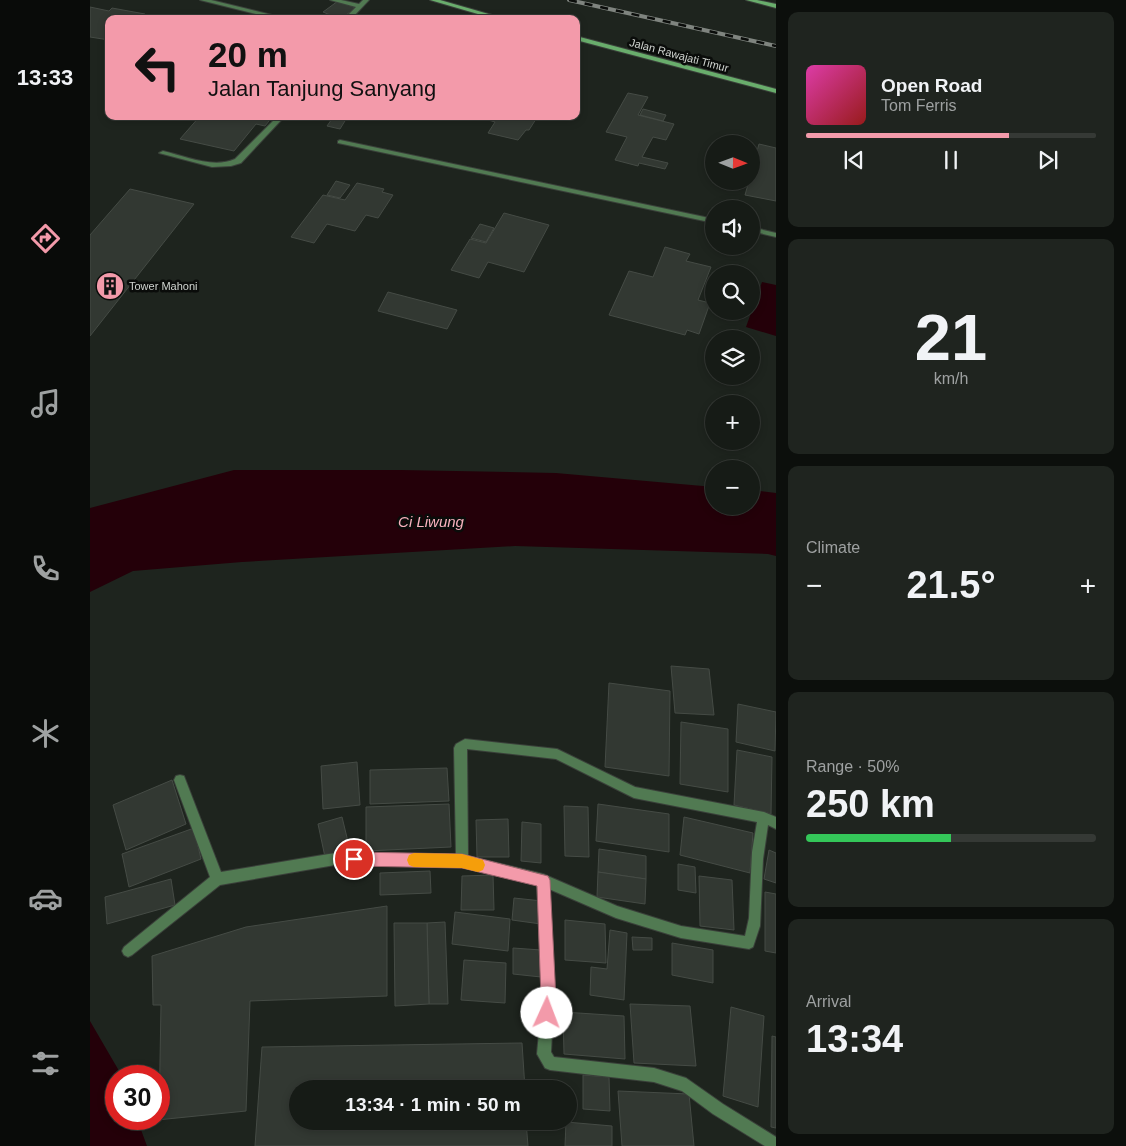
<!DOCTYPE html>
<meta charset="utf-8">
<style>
body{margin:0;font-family:Helvetica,sans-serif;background:#1f241f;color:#f1f3f6;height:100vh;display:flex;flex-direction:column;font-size:19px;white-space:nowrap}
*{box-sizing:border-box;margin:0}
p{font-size:16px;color:#9ea1a1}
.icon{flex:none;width:28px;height:28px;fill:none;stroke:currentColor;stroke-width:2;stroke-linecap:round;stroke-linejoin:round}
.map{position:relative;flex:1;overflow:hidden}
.drawer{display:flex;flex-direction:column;gap:12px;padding:12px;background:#0c0f0c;width:350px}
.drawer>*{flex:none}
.guide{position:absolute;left:15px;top:15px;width:475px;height:105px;border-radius:10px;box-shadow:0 2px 8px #0003,0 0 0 1px #353935;background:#f39aaa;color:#111;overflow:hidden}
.needle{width:32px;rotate:91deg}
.buttons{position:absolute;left:615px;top:135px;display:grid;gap:10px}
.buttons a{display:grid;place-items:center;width:55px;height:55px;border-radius:50%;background:#161b16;box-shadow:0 2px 8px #0003,0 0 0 1px #353935;font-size:25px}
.speed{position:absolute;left:15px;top:1065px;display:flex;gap:10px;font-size:25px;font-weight:700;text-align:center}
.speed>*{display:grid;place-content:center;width:65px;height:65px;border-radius:50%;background:#161b16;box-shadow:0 2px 8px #0003,0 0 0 1px #353935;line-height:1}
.speed .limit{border:8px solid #d22;background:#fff;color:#111}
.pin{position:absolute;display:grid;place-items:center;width:42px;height:42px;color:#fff;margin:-21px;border:2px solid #fff;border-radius:50%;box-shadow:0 1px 5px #0007}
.me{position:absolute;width:55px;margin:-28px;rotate:2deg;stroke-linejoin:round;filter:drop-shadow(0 0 4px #0008)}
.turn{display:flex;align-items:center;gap:18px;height:105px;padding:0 20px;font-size:22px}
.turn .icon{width:65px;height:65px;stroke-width:2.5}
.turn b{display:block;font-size:35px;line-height:42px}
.big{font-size:38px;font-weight:800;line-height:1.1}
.drawer .widget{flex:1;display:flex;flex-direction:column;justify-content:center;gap:8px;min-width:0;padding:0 18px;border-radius:10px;background:#1f241f}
.drawer .dial{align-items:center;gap:0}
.dial b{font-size:65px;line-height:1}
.song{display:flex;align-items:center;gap:15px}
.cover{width:60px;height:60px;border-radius:8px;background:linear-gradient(135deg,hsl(320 70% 55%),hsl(0 70% 35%))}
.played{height:5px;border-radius:2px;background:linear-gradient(90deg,#f39aaa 70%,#353935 70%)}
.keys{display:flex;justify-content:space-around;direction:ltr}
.heat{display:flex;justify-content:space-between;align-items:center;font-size:28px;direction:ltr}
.charge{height:8px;border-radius:4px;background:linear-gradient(90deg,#34c759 50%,#353935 0)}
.trip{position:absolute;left:199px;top:1080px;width:288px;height:50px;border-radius:25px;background:#161b16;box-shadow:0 2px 8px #0003,0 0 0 1px #353935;font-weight:800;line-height:50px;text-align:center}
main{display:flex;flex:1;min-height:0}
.tabs{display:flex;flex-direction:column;width:90px;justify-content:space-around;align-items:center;background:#090b09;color:#9ea1a1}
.tabs .icon{width:35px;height:35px}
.tabs .selected{color:#f39aaa}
.tabs b{font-size:22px;color:#f1f3f6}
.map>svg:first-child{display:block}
.water{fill:#240009}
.building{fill:#323832;stroke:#454b45}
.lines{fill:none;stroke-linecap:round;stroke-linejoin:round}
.lane-casing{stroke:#3a403a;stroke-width:2}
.street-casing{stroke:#3a403a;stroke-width:2}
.secondary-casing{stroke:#3a403a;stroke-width:2}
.lane{fill:#517a52;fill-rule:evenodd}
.street{fill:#517a52;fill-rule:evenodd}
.secondary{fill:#69ad6c;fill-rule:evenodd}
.rail-casing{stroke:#7f847f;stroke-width:4}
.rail{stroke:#0a0c0a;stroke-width:2.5;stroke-dasharray:8;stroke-linecap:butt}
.route{fill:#f39aaa;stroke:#9e646e}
.slow{fill:#f59e0b}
.labels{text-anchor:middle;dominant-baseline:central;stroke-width:5;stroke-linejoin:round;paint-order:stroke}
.far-street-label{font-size:11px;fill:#d0d4d0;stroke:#0a0c0a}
.far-poi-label{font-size:11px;fill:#d0d4d0;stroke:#0a0c0a;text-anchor:start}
.water-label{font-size:15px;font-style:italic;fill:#f9b2be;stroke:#0a0c0a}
</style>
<main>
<nav class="tabs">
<b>13:33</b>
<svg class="icon selected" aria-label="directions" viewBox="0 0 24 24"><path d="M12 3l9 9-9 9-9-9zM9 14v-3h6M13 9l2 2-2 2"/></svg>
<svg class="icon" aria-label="music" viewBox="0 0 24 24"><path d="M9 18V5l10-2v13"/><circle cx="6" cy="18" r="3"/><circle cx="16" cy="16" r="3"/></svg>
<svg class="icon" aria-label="phone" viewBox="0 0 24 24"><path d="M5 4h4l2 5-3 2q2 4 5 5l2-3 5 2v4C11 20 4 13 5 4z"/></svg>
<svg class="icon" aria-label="climate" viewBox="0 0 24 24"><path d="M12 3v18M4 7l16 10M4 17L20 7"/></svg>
<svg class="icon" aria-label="car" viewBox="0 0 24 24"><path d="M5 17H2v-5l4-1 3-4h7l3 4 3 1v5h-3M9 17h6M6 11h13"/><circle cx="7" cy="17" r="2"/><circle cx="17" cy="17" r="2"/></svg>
<svg class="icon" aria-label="filters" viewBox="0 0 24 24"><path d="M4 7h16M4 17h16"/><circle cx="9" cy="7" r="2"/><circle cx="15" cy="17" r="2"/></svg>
</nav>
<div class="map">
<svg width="686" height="1146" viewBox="0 0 686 1146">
<rect width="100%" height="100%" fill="#1e241e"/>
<g class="water">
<polygon points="672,282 686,285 686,336 656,327"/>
<polygon points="144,470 311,470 466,473 624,487 624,506 661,506 661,490 686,493 686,556 678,554 425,546 152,562 43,571 0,592 0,508"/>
<polygon points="0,1021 32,1076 26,1076 26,1119 47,1119 57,1146 0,1146"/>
</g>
<g class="building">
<polygon points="248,1 266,8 250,19 233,12"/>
<polygon points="0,7 19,11 22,8 55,14 52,17 61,19 19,19 19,40 0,37"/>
<polygon points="538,93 558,97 548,115 584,124 576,140 563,137 552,157 578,163 575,169 549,163 548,166 525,160 537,137 516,132"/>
<polygon points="553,109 576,115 573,121 550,115"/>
<polygon points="110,116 183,116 175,126 166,124 144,151 90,139"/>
<polygon points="244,116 258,116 250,129 237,126"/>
<polygon points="385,116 448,116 439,130 436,130 428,140 398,133 405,122"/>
<polygon points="669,144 686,148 686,201 655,195 659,181 661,181 661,172"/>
<polygon points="246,181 260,185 250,198 237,195"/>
<polygon points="267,183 294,189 292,192 303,195 288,218 276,215 265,231 237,224 224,243 201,237 233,195 255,200"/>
<polygon points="40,189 104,204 0,336 0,235"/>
<polygon points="414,213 459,225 434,272 398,262 389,278 361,270 380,239 396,243"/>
<polygon points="390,224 404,228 396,242 381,238"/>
<polygon points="575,247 600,254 596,261 621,267 608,300 620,303 609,334 597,330 595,335 519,315 539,271 563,277"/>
<polygon points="298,292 367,310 357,329 288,311"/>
<polygon points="581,666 619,669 624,715 585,713"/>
<polygon points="519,683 580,691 579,776 515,767"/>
<polygon points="648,704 686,712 685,751 646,742"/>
<polygon points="591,722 638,729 638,792 590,784"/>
<polygon points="647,750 682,757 681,814 644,805"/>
<polygon points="267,762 270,805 233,809 231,766"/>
<polygon points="357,768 359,801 280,804 280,770"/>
<polygon points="82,780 96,824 36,850 23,805"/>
<polygon points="359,804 361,847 276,851 276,807"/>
<polygon points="508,804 579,814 579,852 506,841"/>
<polygon points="474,806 498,807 499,857 475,856"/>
<polygon points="252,817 260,850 235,857 228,824"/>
<polygon points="594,817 663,833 660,873 590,855"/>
<polygon points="418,819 419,857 387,857 386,820"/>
<polygon points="432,822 451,824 451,863 431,861"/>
<polygon points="104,828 111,859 39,887 32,854"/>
<polygon points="509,849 556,856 556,879 508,872"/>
<polygon points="679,850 686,853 686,883 674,879"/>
<polygon points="588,864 605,867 606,893 588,890"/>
<polygon points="340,871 341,893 290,895 290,873"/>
<polygon points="508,872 556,879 555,904 507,897"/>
<polygon points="403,875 404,910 371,910 372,876"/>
<polygon points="609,876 642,880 644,930 610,926"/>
<polygon points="81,879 85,905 17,924 15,897"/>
<polygon points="675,892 686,894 686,953 675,951"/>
<polygon points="424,898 452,901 451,924 422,920"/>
<polygon points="297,906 297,996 160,1001 156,1111 67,1120 69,1119 71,1005 63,1005 62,956 156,927"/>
<polygon points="365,912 420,919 418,951 362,944"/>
<polygon points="475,920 515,924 516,963 475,960"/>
<polygon points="355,922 358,1004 339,1004 337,923"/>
<polygon points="304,923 337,923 339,1004 305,1006"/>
<polygon points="520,930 537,933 534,1000 500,995 501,967 517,969"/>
<polygon points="542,937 562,938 562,950 543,950"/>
<polygon points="582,943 623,950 623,983 582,975"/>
<polygon points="423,948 451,950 451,977 423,974"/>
<polygon points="374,960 416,963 415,1003 371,1000"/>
<polygon points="540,1004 600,1006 606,1066 544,1063"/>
<polygon points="641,1007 674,1016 668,1107 633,1096"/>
<polygon points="473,1012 534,1016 535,1059 474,1054"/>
<polygon points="682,1036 686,1037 686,1128 681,1127"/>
<polygon points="432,1043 435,1089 208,1089 208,1121 436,1121 438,1146 165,1146 172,1047"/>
<polygon points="493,1075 519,1077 520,1111 493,1109"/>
<polygon points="528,1091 599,1094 604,1146 532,1146"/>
<polygon points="476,1122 522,1126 522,1146 475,1146"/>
</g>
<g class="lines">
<defs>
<g id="lane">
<polygon points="110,0 121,0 198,19 186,19"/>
<polygon points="240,0 251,0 269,4 273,0 279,0 261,19 254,19 266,7"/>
<path d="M188,116H195L151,163L141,166L122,167L69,153L73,151C95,156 123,169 145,159Z"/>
</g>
<g id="street">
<polygon points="250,140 624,219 624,223 248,143 248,141"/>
<polygon points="661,227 686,233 686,237 661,231"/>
<path d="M375,739L467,749L545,787L674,812L686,817V829L678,825L673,859L670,926L663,947L659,949L591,938L526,918L459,889L464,999L461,1052L464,1057L564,1068L596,1078L633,1104L686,1137V1146H675L623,1114L592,1091L564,1082L460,1070L455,1068L447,1054L452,999L447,885L372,867L245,865L130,885L42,955L38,957L34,955L32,951L34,947L120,877L84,780L86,776L90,775L94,776L131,872L245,853L366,855L364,748L366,744ZM377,749L466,759L544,798L667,822L662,852L659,918L655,936L591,926L527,906L453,874L378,856Z"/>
</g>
<g id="secondary">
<polygon points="340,0 350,0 416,19 405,19"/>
<polygon points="656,0 667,0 686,4 686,8"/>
<polygon points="486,36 686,89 686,93 486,40"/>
</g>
</defs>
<use href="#lane" class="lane-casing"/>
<use href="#street" class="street-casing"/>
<use href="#secondary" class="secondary-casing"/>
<use href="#lane" class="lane"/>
<use href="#street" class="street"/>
<use href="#secondary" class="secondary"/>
<defs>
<polyline id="rail" points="479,0 686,46"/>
</defs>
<use href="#rail" class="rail-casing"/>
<use href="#rail" class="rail"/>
</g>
<polygon class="route" points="264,852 372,854 458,876 460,880 466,999 462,1018 457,1021 452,1018 450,1013 451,999 447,886 372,868 264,866 259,864 257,859 259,854"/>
<polygon class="slow" points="324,853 372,854 393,860 395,865 393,870 388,872 372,868 324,867 319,865 317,860 319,855"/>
<defs>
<symbol id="building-disc" viewBox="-11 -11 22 22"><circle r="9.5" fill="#f39aaa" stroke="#0a0c0a"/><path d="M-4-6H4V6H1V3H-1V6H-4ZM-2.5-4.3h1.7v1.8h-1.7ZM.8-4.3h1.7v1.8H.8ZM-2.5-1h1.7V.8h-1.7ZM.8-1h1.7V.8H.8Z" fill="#111"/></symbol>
</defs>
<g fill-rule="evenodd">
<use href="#building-disc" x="4" y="270" width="32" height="32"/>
</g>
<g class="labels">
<g class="far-street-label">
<text transform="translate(589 55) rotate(15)">Jalan Rawajati Timur</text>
</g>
<g class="far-poi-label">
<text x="39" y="286">Tower Mahoni</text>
</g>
<g class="water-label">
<text x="341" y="521">Ci Liwung</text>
</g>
</g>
</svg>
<div class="buttons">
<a><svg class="needle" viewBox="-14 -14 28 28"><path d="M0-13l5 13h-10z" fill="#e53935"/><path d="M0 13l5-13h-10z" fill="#9ea1a1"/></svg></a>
<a><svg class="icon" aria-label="sound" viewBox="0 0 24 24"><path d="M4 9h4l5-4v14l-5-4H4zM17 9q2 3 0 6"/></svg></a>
<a><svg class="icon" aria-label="search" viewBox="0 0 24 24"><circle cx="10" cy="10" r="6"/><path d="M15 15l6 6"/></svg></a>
<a><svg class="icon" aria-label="layers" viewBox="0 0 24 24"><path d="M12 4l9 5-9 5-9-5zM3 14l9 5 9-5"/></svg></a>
<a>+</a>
<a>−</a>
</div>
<div class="speed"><div class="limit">30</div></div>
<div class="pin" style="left:264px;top:859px;background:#d93025"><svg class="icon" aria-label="arrive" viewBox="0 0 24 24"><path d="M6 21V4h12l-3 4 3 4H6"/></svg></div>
<svg class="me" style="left:457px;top:1013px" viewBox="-20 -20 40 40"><circle r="19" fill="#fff"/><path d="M0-13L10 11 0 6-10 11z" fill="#f39aaa"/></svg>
<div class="trip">13:34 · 1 min · 50 m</div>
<div class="guide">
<div class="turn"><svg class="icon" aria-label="left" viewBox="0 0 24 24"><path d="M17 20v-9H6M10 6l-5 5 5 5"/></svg><div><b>20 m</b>Jalan Tanjung Sanyang</div></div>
</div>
</div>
<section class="drawer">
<div class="widget">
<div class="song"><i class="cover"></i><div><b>Open Road</b><p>Tom Ferris</p></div></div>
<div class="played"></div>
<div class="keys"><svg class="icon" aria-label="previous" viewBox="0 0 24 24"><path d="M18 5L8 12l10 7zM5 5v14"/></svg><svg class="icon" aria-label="pause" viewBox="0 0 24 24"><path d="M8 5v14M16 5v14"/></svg><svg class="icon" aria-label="next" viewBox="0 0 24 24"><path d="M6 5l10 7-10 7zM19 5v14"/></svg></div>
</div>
<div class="widget dial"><b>21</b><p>km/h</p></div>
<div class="widget"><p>Climate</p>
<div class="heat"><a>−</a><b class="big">21.5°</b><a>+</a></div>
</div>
<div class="widget"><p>Range · 50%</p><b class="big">250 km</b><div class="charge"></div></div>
<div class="widget"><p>Arrival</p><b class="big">13:34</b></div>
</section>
</main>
